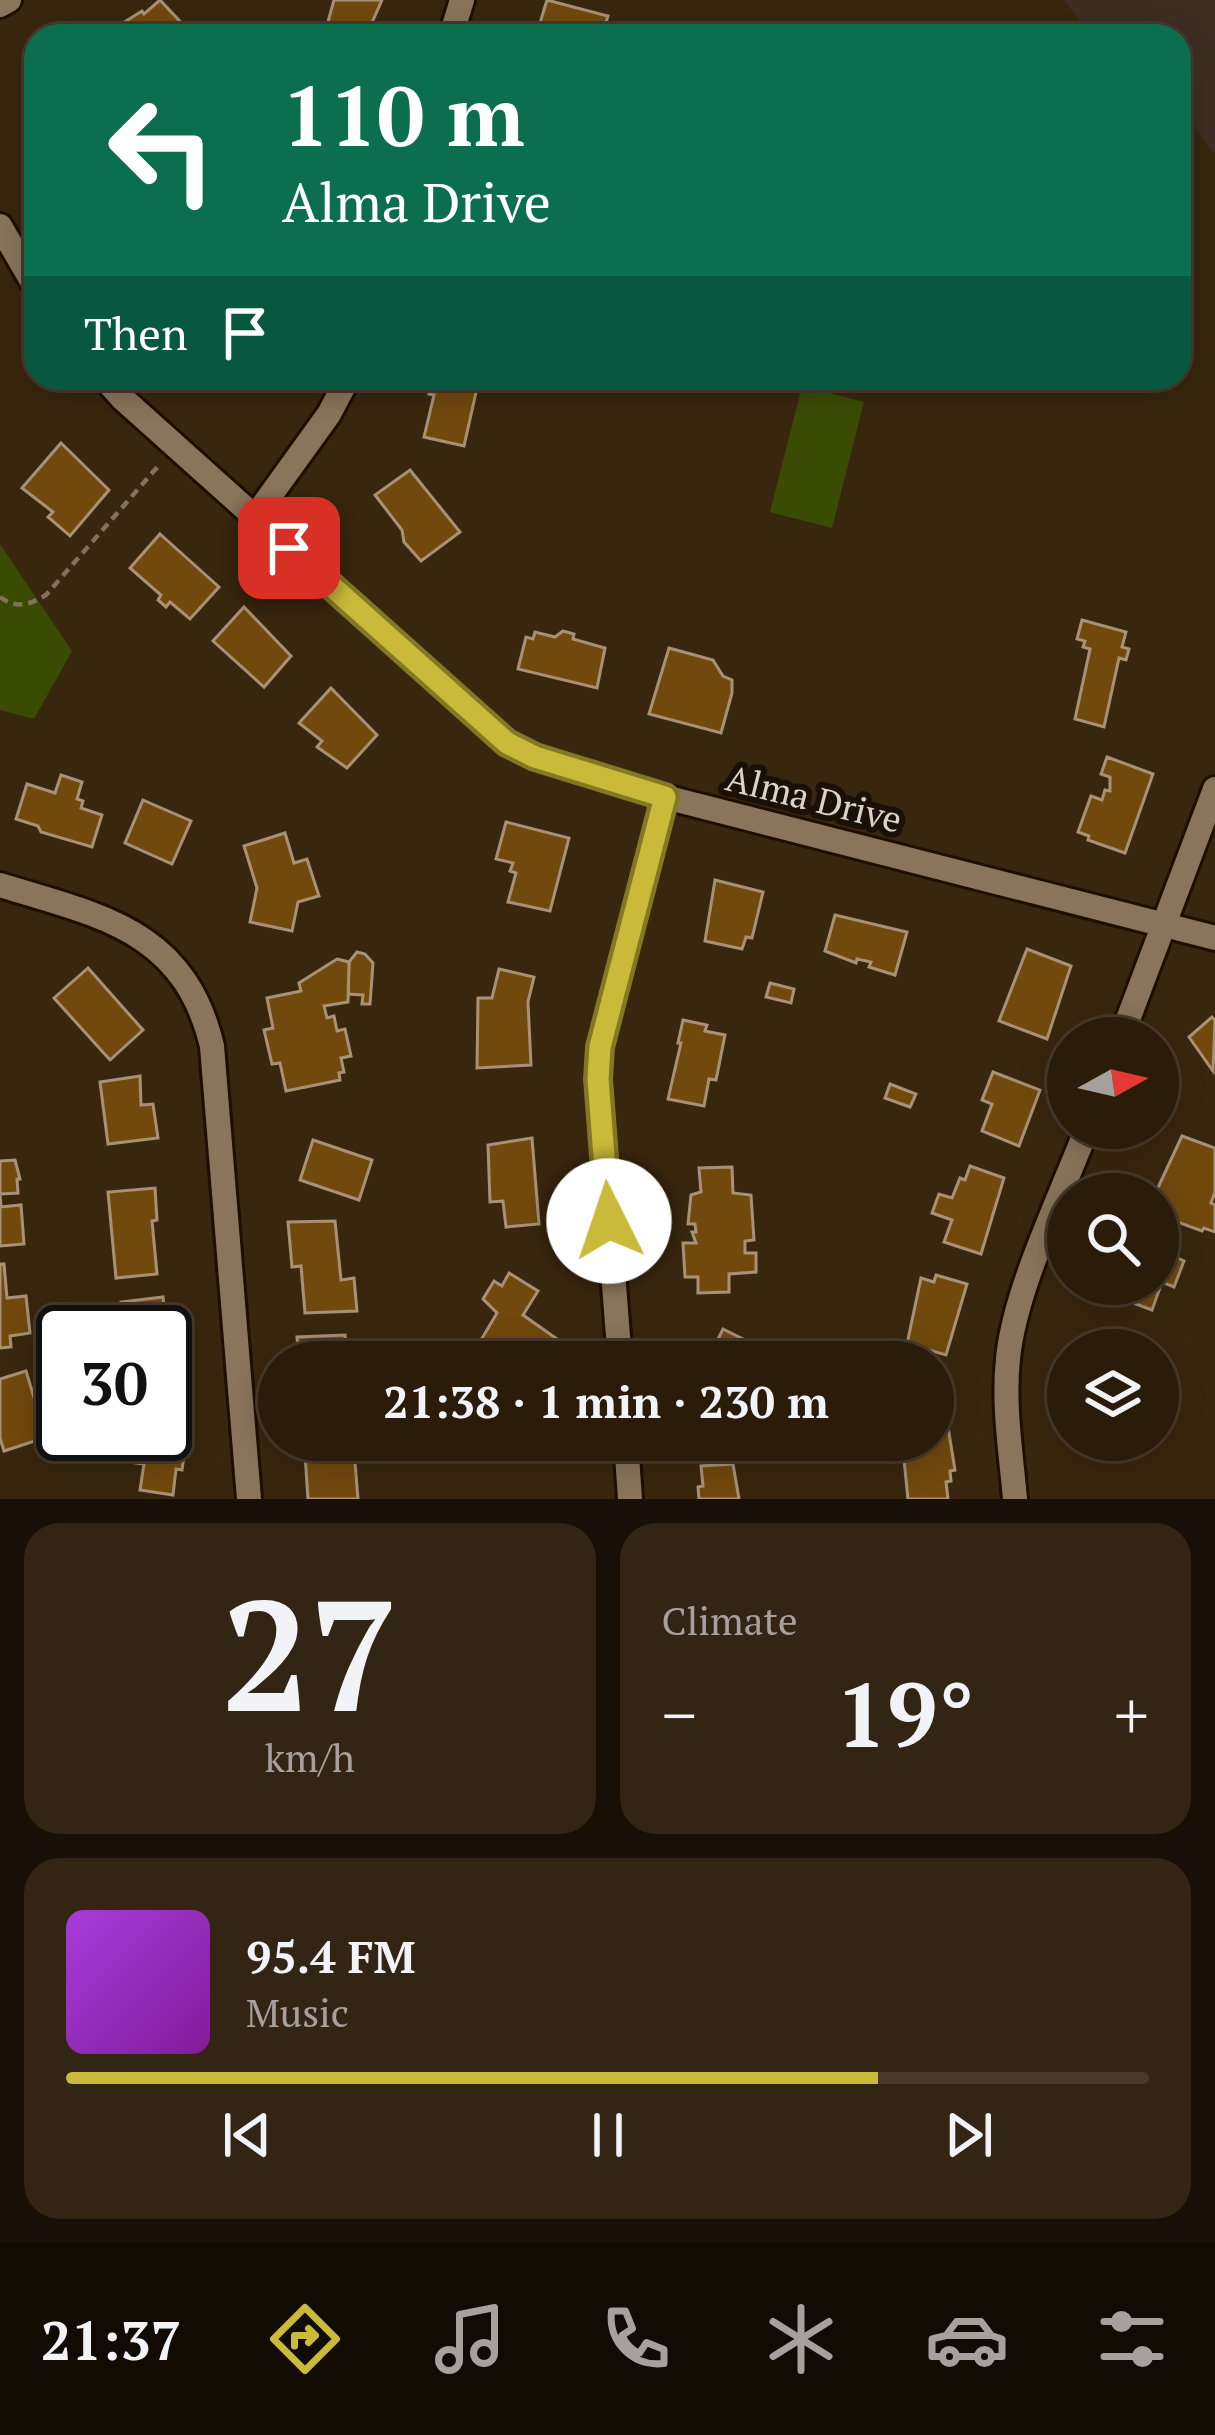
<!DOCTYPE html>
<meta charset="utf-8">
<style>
body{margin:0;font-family:"PT Serif",serif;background:#332513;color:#f1f3f6;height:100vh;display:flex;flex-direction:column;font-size:45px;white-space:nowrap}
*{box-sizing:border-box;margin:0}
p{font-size:39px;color:#a6a19c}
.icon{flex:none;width:66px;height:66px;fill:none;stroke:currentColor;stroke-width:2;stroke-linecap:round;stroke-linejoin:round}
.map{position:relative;height:1499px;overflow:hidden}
.drawer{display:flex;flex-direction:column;gap:24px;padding:24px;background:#180f06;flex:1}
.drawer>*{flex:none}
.guide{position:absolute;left:24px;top:24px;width:1167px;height:366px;border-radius:36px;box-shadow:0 6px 30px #0003,0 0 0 3px #473a2b;background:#0b6e4f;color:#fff;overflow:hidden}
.needle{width:78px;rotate:82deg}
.controls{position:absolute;left:1047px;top:1017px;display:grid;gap:24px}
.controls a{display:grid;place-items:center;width:132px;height:132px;border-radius:50%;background:#2b1c0a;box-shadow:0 6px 30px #0003,0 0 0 3px #473a2b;font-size:60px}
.speed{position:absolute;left:36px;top:1305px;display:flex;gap:24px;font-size:60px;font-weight:700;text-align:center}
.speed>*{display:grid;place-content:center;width:156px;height:156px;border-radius:50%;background:#2b1c0a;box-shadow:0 6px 30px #0003,0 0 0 3px #473a2b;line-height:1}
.speed .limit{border:6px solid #111;border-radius:18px;background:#fff;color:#111}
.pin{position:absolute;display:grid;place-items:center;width:102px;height:102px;color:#fff;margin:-51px;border-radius:24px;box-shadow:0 6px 18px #0006}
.me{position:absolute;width:132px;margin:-66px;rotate:356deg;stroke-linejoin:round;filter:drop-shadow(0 0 9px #0008)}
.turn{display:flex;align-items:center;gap:42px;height:252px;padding:0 60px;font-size:54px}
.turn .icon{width:156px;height:156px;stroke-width:2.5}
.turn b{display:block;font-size:84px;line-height:102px}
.then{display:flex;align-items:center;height:114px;padding:0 60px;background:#0003;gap:24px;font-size:45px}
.big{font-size:90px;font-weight:700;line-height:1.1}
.drawer .widget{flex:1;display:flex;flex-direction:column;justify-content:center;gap:18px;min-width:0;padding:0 42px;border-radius:36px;background:#332513}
.drawer .dial{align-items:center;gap:0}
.dial b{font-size:156px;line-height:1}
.song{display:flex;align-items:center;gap:36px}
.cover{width:144px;height:144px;border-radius:18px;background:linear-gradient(135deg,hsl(280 70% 55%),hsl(290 70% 35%))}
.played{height:12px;border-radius:6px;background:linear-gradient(90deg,#caba39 75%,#473a2b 75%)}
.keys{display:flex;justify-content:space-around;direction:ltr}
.heat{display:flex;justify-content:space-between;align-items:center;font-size:66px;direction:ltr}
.drawer .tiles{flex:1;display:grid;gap:24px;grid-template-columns:1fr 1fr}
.widget:last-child{grid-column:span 2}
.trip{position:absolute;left:258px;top:1341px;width:696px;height:120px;border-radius:60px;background:#2b1c0a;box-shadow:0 6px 30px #0003,0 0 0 3px #473a2b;font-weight:700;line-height:120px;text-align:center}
.menu{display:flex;height:192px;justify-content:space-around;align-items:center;background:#110b04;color:#a6a19c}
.menu .icon{width:84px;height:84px}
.menu .on{color:#caba39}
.menu b{font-size:54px;color:#f1f3f6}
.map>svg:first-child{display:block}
.commercial{fill:#3e2e23}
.green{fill:#3a4c03}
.building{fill:#71490d;stroke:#a89177;stroke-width:3}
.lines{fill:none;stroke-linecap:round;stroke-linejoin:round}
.minor-casing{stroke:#1f0e00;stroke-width:30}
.path{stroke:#81715d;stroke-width:4.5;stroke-dasharray:9 6;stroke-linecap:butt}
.minor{stroke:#8a745b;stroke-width:24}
.route-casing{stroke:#837925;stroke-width:30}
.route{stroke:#caba39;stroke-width:21}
.labels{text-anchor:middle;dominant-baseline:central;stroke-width:12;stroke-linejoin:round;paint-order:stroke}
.street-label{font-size:36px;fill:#ded2c4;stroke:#191107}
</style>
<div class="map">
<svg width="1215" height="1499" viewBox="0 0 1215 1499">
<rect width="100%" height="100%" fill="#39260e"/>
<polygon class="commercial" points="1064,0 1215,0 1215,154 1179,107 1179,36 1091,36"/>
<g class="green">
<polygon points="802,386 864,402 832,528 770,512"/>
<polygon points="0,544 72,651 34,719 0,710"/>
</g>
<g class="building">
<polygon points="160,0 188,30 181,36 110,36 123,23 142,11 144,14"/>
<polygon points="334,0 382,0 366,36 324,36"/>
<polygon points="547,0 608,16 602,36 581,30 579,36 536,36"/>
<polygon points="432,378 479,379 464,446 424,437 434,395 429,394"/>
<polygon points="61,443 109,490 70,536 48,517 53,512 22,488"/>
<polygon points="410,470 460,532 421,561 404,542 402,530 375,495"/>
<polygon points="160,534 219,587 190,619 170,602 166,607 158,600 161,595 130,568"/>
<polygon points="244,607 291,656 264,687 213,641"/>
<polygon points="1082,620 1126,632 1122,647 1129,649 1126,660 1119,658 1104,727 1075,719 1090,649 1083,647 1085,641 1077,639"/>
<polygon points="563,631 574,634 573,639 605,648 597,688 518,669 526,637 533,639 535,632 555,637"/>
<polygon points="669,648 713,660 723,676 732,680 732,693 721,733 649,714"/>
<polygon points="331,688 377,735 347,768 317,747 322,741 299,723"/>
<polygon points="1107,757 1153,774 1125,853 1088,840 1089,836 1078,832 1091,796 1102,800 1105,790 1110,791 1110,777 1101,774"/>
<polygon points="61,775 82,782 77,799 83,801 81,808 102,815 92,847 41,832 38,826 16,819 27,784 55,793"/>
<polygon points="143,800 191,821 172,864 125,843"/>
<polygon points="506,822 569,838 550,911 508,902 516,873 510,871 513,863 496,859"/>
<polygon points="285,833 294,863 307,859 319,896 298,902 292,931 250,922 257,888 244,846"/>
<polygon points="715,880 763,892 752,938 746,937 742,949 705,941"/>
<polygon points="835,915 907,932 895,975 869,967 871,962 857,959 856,963 825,951"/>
<polygon points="1027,949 1071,966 1047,1039 999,1021"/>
<polygon points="357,952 365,954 373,963 370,1004 362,1004 363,995 348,994 349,962"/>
<polygon points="337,959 349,962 348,1002 324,1006 327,1018 334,1016 337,1031 345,1029 351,1056 341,1058 344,1072 339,1073 340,1080 286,1091 280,1063 272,1064 264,1030 273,1028 267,998 301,991 299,983"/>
<polygon points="88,968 143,1030 110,1060 54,998"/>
<polygon points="499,969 534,977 528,1002 531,1065 477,1068 478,998 492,998"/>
<polygon points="770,983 794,989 791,1003 766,997"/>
<polygon points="1212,1017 1215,1020 1213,1071 1189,1037"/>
<polygon points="683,1020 707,1025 705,1031 725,1035 716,1080 709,1079 704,1106 668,1099 681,1043 678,1043"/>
<polygon points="993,1072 1040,1090 1019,1146 982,1131 992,1104 982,1100"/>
<polygon points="140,1076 141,1105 153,1104 158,1138 108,1144 100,1082"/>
<polygon points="890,1084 916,1094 910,1107 885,1098"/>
<polygon points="1182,1136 1215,1148 1215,1192 1211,1203 1215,1205 1215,1232 1204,1228 1202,1231 1158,1215 1158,1194 1155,1194"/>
<polygon points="532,1138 539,1224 506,1227 503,1201 490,1202 488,1145"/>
<polygon points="313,1140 372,1160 359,1200 300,1180"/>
<polygon points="15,1160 20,1179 17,1179 18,1193 0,1194 1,1207 21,1205 24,1244 0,1246 0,1161"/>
<polygon points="970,1166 1004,1178 981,1254 944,1242 952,1220 932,1213 939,1194 952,1198 960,1178 965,1180"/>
<polygon points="732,1167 733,1193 751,1195 754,1240 745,1241 745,1253 756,1253 756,1272 729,1274 729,1292 698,1293 698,1277 685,1277 683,1243 696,1243 692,1232 696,1232 695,1224 688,1224 691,1195 701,1192 699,1168"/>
<polygon points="155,1188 157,1220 152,1221 157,1274 116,1278 108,1192"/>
<polygon points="335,1221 341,1280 354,1278 357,1311 305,1313 301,1266 292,1267 288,1222"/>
<polygon points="1158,1249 1184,1261 1174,1287 1162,1282 1152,1310 1114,1296 1119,1284 1158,1284"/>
<polygon points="0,1264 4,1264 7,1298 26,1296 30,1333 10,1336 11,1347 0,1348"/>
<polygon points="509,1273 538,1291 523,1315 557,1339 548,1353 554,1356 550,1362 499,1362 503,1353 481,1340 497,1313 483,1299 494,1281 502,1286"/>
<polygon points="936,1275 967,1284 946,1355 907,1344 921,1278 934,1282"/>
<polygon points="163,1297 167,1334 124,1332 121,1302"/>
<polygon points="723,1329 745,1340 735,1362 712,1351"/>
<polygon points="345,1335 347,1362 299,1362 297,1337"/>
<polygon points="26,1371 35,1401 42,1399 50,1424 37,1427 41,1439 4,1451 0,1438 0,1379"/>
<polygon points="943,1396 955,1470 950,1471 951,1481 946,1482 948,1499 908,1499 902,1440 933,1440 933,1398"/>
<polygon points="165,1424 188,1428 182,1470 176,1469 173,1495 140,1490 144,1464 120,1461 123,1440 146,1443 147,1434 165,1434"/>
<polygon points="354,1450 358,1499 308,1499 305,1454"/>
<polygon points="733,1464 739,1499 699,1499 698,1487 703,1486 701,1466"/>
</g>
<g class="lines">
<defs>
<g id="minor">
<polyline points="0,5 9,0"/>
<polyline points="451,36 462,0"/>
<polyline points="0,226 36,288"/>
<polyline points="104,378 122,398 507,743 535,757 665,797 1215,938"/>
<polyline points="254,518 329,414 348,378"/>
<path d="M0,885C100,916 184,929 212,1046L249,1499"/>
<polyline points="1121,1038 1215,789"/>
<polyline points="620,1362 598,1079 600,1047 665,797"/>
<polyline points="626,1440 630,1499"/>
<path d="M1015,1499C1011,1453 1003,1405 1008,1359C1014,1291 1062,1194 1087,1128"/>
</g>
</defs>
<use href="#minor" class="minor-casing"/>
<path class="path" d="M0,597C17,609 29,605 46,595L160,464"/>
<use href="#minor" class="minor"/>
</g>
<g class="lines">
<defs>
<polyline id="route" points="289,548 507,743 535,757 665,797 600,1047 598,1079 609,1221"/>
</defs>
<use href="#route" class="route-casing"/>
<use href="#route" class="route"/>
</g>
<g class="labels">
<g class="street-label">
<text transform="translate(814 798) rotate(14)">Alma Drive</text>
</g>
</g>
</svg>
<div class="controls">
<a><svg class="needle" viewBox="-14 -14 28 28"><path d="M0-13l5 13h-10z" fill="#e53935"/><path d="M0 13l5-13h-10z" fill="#a6a19c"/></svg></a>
<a><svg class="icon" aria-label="search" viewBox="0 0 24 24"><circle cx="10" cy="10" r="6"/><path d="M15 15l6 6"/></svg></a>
<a><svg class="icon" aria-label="layers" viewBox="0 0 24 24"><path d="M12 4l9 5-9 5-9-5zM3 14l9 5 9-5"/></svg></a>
</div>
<div class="speed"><div class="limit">30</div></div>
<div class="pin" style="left:289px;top:548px;background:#d93025"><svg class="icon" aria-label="arrive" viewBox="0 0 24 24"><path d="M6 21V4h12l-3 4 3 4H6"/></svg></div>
<svg class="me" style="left:609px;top:1221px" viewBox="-20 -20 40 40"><circle r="19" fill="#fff"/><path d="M0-13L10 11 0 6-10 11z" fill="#caba39"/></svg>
<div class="trip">21:38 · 1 min · 230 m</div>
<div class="guide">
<div class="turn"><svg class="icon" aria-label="left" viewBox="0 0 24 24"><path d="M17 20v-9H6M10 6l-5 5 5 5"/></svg><div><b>110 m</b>Alma Drive</div></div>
<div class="then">Then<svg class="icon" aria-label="arrive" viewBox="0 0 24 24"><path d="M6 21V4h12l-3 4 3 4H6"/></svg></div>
</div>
</div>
<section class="drawer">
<div class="tiles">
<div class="widget dial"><b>27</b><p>km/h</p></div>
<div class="widget"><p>Climate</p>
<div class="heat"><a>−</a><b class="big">19°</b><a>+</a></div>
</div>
<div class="widget">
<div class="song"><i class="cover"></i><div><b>95.4 FM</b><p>Music</p></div></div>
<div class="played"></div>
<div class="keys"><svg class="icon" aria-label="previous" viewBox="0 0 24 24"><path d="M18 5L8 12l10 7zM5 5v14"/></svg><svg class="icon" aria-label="pause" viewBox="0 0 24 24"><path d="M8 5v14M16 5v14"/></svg><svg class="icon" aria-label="next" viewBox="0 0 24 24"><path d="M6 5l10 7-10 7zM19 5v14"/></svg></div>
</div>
</div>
</section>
<nav class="menu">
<b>21:37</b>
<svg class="icon on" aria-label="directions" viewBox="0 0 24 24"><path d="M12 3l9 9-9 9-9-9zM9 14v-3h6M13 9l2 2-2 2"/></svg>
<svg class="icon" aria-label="music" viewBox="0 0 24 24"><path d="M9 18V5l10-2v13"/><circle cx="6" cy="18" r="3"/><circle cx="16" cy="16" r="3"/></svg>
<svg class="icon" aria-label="phone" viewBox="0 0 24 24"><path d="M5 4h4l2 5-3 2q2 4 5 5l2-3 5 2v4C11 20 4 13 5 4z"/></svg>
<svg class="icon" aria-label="climate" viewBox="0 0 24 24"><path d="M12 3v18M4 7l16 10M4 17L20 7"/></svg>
<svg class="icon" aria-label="car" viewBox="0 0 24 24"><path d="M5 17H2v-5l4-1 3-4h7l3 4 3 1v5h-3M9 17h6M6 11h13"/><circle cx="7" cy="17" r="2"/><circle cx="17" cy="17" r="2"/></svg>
<svg class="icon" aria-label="filters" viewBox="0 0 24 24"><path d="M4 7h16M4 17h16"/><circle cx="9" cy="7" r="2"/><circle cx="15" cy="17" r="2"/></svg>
</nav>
